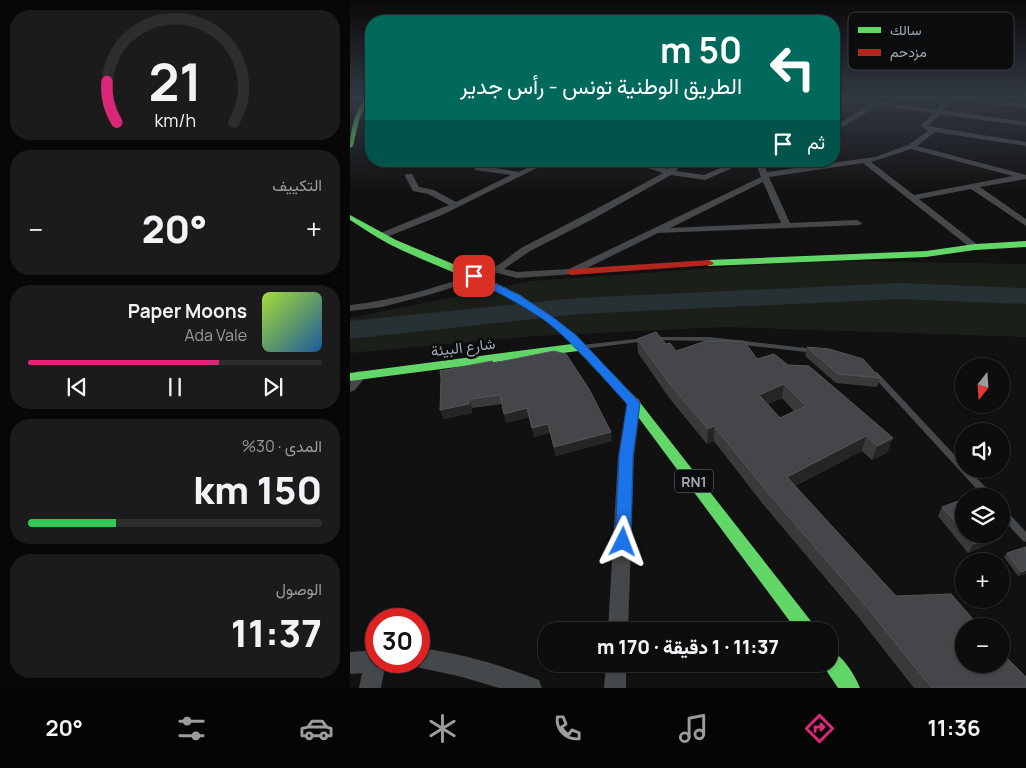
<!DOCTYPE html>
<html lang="ar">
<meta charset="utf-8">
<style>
body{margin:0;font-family:Manrope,Vazirmatn,sans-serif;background:#1b1b1b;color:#f1f3f6;direction:rtl;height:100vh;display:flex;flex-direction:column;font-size:19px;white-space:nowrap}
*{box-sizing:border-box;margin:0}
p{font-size:16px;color:#9a9c9d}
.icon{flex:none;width:28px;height:28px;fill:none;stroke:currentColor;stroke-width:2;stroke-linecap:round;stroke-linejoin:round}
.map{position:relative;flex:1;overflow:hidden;direction:ltr}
.details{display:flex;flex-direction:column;gap:10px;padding:10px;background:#070707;width:350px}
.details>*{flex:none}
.top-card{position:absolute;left:15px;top:15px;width:475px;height:152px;border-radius:20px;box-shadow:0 1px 4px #0004,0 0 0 1px #2d2d2e;direction:rtl;background:#00695c;color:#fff;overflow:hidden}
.needle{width:32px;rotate:197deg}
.tools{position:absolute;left:605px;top:358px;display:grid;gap:10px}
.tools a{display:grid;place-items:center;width:55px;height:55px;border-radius:50%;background:#0d0d0d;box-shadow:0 1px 4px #0004,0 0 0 1px #2d2d2e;font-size:25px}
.speed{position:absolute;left:15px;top:608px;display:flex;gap:10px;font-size:25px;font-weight:700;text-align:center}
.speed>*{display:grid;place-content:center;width:65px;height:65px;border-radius:50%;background:#0d0d0d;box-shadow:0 1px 4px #0004,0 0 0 1px #2d2d2e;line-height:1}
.speed .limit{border:8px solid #d22;background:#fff;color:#111}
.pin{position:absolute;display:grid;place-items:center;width:42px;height:42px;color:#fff;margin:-21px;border-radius:10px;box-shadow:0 2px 8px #0006}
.me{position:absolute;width:55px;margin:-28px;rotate:3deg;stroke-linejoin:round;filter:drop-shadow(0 0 4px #0008)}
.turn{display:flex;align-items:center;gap:18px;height:105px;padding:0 15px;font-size:22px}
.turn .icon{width:65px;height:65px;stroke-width:2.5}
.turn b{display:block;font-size:35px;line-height:42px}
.then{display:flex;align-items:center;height:48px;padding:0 15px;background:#0003;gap:10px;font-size:19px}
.big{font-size:38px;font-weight:800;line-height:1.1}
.details .card{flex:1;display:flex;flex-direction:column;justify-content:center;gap:8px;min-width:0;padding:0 18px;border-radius:20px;background:#1b1b1b}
.details .dial{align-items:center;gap:0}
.dial svg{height:130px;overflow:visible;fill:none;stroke:#2d2d2e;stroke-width:7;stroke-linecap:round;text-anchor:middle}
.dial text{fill:#f1f3f6;stroke:none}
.song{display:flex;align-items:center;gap:15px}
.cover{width:60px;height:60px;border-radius:8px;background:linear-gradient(135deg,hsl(80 70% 55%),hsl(210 70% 35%))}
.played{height:5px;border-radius:2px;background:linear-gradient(90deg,#db2777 65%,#2d2d2e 65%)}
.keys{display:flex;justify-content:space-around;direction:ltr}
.heat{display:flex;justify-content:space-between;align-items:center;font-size:28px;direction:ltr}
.charge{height:8px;border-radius:4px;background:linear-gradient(90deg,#34c759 30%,#2d2d2e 0)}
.trip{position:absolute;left:188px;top:622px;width:300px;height:50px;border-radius:20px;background:#0d0d0d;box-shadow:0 1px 4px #0004,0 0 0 1px #2d2d2e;font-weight:800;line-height:50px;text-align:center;direction:rtl}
.menu{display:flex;height:80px;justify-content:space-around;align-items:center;background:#050505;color:#9a9c9d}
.menu .icon{width:35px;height:35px}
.menu .on{color:#db2777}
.menu b{font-size:22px;color:#f1f3f6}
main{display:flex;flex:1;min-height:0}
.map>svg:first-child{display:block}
.green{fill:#1a1f19}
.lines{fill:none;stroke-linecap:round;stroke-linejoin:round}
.river{fill:#273134;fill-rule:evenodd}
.lane{fill:#45484a;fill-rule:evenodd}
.street{fill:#45484a;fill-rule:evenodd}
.fast{fill:#63d668;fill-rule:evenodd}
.jam{fill:#b3261e;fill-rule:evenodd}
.wall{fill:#393a3c;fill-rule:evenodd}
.shaded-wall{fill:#242525}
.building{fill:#444649;stroke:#535659;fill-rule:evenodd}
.route{fill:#1a73e8;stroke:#114b97}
.labels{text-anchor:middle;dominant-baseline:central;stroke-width:5;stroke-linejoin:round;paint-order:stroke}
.shield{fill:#0b0c0d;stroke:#747b81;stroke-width:1}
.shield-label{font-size:14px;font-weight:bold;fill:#a1aab3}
.street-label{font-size:15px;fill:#a1aab3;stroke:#0b0c0d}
.key{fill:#0b0c0d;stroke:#383b3f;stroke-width:1}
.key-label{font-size:14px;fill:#a1aab3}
</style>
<main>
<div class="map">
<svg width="676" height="688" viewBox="0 0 676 688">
<rect width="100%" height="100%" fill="#111"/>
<polygon class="green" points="488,261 676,264 676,337 376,327 186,336 0,353 0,318 181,281 406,265"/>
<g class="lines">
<polygon class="river" points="550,283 676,288 676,304 550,299 228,314 0,339 0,321 228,298"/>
<g class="lane">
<polygon points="304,337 359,337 464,349 467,351 464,353 359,341 302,340 301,339 302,338"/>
<polygon points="295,338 297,339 298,340 297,341 232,349 229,347 232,345"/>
<polygon points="523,372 527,372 614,465 614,469 618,469 641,493 642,496 633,496 523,376 522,374"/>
<polygon points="651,507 654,508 676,532 676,542 673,541 651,517"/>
</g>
<g class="street">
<path d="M599,97H617L676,104V108L603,99L592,110L676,122V126L589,114L578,126L676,142V146L585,132L567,146L676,175V179L630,187L676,219V226L621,189L569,199L628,245V249H622L513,163L419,177L440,223L507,220L512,223L510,225L308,233L225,274L167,278L147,273L82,294L32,307L0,311V305C47,300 95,285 140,269C153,264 163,252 175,246C221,222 268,198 313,173L277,161H290L318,169L326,161H334L326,171L354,175L387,161H398L355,180L321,175L243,219L180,251L154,269L167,272L219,269L411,177L405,161H413L417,172L525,157L558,145L578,131L571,126L583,113L526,105L521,110L484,132V127L520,104L484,102V98L525,101L586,110ZM561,149L663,176L564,195L521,162ZM413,182L431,223L320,228Z"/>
<polygon points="21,113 21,117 7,118 4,116"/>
<polygon points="123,161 131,161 132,166 169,172 190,161 201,161 92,215 34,238 28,238 28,234 99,205 78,194 63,191 55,176 56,174 62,174 69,187 84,190 106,202 161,175 125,170"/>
<path d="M9,371L14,373L16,376L5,390L0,392C0,382 0,374 9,371Z"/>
<polygon points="284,398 289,399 291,403 284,456 278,631 258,631 268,456 277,403 279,399"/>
<path d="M69,648C110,653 151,665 189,680L192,688H149L112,677L62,666L59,661H69Z"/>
<polygon points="26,650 26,661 36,661 31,688 9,688 12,673 0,674 0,652"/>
<polygon points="256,664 276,664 276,688 254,688"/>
</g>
<g class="fast">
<path d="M15,97H21L10,116L3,146L0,148C0,128 5,114 15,97Z"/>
<path d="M0,215L46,240L127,274L170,295L204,318L226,336L288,400L464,625L467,631H447L280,406L228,351L0,381V373L222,344C172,292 101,275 39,244C26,237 13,228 0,220Z"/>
<polygon points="676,241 676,247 625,250 576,257 359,266 354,263 359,260 576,251 625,244"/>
<path d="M479,650C492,654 505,675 510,688H488L472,664H479Z"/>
</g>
<polygon class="jam" points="359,260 364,263 362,265 221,275 216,272 221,269"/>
</g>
<g class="wall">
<path d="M287,339L316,344L326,351L407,359L538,452L522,460L512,451L445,486L546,596L676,688H564L509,618L412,503L364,441L357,444L320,399L288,353ZM432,398L444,411L430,418L418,404Z"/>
<polygon points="457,347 530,378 527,387 486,383 455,356"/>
<polygon points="144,363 262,441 206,456 200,433 184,437 179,417 156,423 152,404 122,408 122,413 94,419 90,410"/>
<polygon points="614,499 614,534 651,534 655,531 649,540 618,553 588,516 592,507"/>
<polygon points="676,547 676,574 668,576 654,557 657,553"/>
</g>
<g class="shaded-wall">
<polygon points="434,384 432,398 407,409 409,395"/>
<polygon points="119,399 122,408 122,413 94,419 90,410"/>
<polygon points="177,408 179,417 156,423 154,414"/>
<polygon points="198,424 200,433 184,437 182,428"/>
<polygon points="364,426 364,441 357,444 358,429"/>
<polygon points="261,432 262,441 206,456 204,447"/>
<polygon points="516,436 512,451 434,491 437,477"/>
<polygon points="543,438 538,452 522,460 527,446"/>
<polygon points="655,531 649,540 618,553 624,544 649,534 651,534 651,533"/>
<polygon points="676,570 676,574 668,576 671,572"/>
</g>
<g class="building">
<path d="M306,332L316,344L320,343L326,351L356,341H394L407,359L424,354L438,365L459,366L543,438L527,446L516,436L437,477L546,596L601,594L629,626H614V664H651V652L676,677V688H582L568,671L515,605L414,488L364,426L358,429L320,384L287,339ZM434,384L456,406L430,418L409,395Z"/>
<polygon points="457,347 479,349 513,359 530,378 488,374"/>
<polygon points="204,351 216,354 239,389 261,432 204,447 198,424 182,428 177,408 154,414 150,395 119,399 119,404 90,410 91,379 90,371 142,361 144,363"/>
<polygon points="614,499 614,532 592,507"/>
<polygon points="651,528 655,531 651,533"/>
<polygon points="615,534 649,534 624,544"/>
<polygon points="676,547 676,570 671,572 657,553"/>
</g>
<linearGradient id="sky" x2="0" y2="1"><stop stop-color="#090909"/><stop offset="0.5" stop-color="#323843"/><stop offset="1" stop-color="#323843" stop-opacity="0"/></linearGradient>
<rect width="676" height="193" fill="url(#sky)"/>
<path class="route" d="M124,273L169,295L204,318L226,335L290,403L283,456L281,542L278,547L273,549L267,547L265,542L269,456L277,404C252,377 227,346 197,322C173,305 147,292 120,278V274Z"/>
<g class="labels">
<rect class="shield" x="325" y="469.5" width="38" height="23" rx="4"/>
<g class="shield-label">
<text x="344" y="481">RN1</text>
</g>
<g class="street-label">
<text transform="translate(113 347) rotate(-7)">شارع البيئة</text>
</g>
</g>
<rect x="498" y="12" width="166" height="58" rx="8" class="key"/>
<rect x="508" y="27" width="23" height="6" fill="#63d668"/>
<rect x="508" y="49" width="23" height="7" fill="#b3261e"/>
<g class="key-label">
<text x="540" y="35">سالك</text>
<text x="540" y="57">مزدحم</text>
</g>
</svg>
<div class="tools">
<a><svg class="needle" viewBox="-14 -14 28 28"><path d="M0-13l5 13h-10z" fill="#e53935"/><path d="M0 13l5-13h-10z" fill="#9a9c9d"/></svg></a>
<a><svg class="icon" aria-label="sound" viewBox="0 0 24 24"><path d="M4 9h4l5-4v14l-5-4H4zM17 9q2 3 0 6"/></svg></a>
<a><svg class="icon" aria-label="layers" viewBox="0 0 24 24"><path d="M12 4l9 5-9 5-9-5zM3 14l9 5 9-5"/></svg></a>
<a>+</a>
<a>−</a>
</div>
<div class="speed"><div class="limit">30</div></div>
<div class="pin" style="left:124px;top:276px;background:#d93025"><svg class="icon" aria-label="arrive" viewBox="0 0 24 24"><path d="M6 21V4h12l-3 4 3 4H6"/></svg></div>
<svg class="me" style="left:273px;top:542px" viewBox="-20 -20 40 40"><path d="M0-17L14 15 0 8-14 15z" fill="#1a73e8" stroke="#fff" stroke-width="4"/></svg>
<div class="trip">11:37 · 1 دقيقة · 170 m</div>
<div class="top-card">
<div class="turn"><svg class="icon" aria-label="left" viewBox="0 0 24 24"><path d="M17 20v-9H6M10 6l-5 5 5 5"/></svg><div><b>50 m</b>الطريق الوطنية تونس - رأس جدير</div></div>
<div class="then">ثم<svg class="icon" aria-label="arrive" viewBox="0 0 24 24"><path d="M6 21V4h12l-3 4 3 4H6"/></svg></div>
</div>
</div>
<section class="details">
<div class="card dial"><svg viewBox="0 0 100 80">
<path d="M14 69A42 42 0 1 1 86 69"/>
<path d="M14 69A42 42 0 0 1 8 44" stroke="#db2777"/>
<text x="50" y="56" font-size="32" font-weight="700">21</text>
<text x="50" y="72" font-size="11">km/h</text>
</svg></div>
<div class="card"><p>التكييف</p>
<div class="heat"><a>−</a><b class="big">20°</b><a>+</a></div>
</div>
<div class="card">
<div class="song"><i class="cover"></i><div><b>Paper Moons</b><p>Ada Vale</p></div></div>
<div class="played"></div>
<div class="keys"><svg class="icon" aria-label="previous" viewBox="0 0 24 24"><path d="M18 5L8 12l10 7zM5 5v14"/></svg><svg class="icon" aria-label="pause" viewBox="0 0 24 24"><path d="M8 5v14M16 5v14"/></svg><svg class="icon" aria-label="next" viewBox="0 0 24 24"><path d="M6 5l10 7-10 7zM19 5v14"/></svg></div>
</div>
<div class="card"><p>المدى · 30%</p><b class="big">150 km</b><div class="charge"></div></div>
<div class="card"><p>الوصول</p><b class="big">11:37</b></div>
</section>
</main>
<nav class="menu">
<b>11:36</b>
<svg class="icon on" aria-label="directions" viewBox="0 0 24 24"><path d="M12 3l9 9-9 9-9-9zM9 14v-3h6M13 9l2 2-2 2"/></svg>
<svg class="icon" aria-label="music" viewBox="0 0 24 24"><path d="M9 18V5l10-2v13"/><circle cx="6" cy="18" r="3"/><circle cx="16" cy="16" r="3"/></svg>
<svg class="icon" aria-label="phone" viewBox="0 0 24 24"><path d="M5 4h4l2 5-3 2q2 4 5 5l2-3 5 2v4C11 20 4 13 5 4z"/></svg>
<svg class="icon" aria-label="climate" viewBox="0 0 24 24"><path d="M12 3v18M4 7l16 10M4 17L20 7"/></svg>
<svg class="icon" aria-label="car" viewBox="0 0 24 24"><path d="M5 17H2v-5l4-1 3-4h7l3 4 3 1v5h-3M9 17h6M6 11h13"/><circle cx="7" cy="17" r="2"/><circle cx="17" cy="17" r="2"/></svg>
<svg class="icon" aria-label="filters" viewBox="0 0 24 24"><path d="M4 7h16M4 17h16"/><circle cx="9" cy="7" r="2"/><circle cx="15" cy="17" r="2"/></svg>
<b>20°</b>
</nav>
